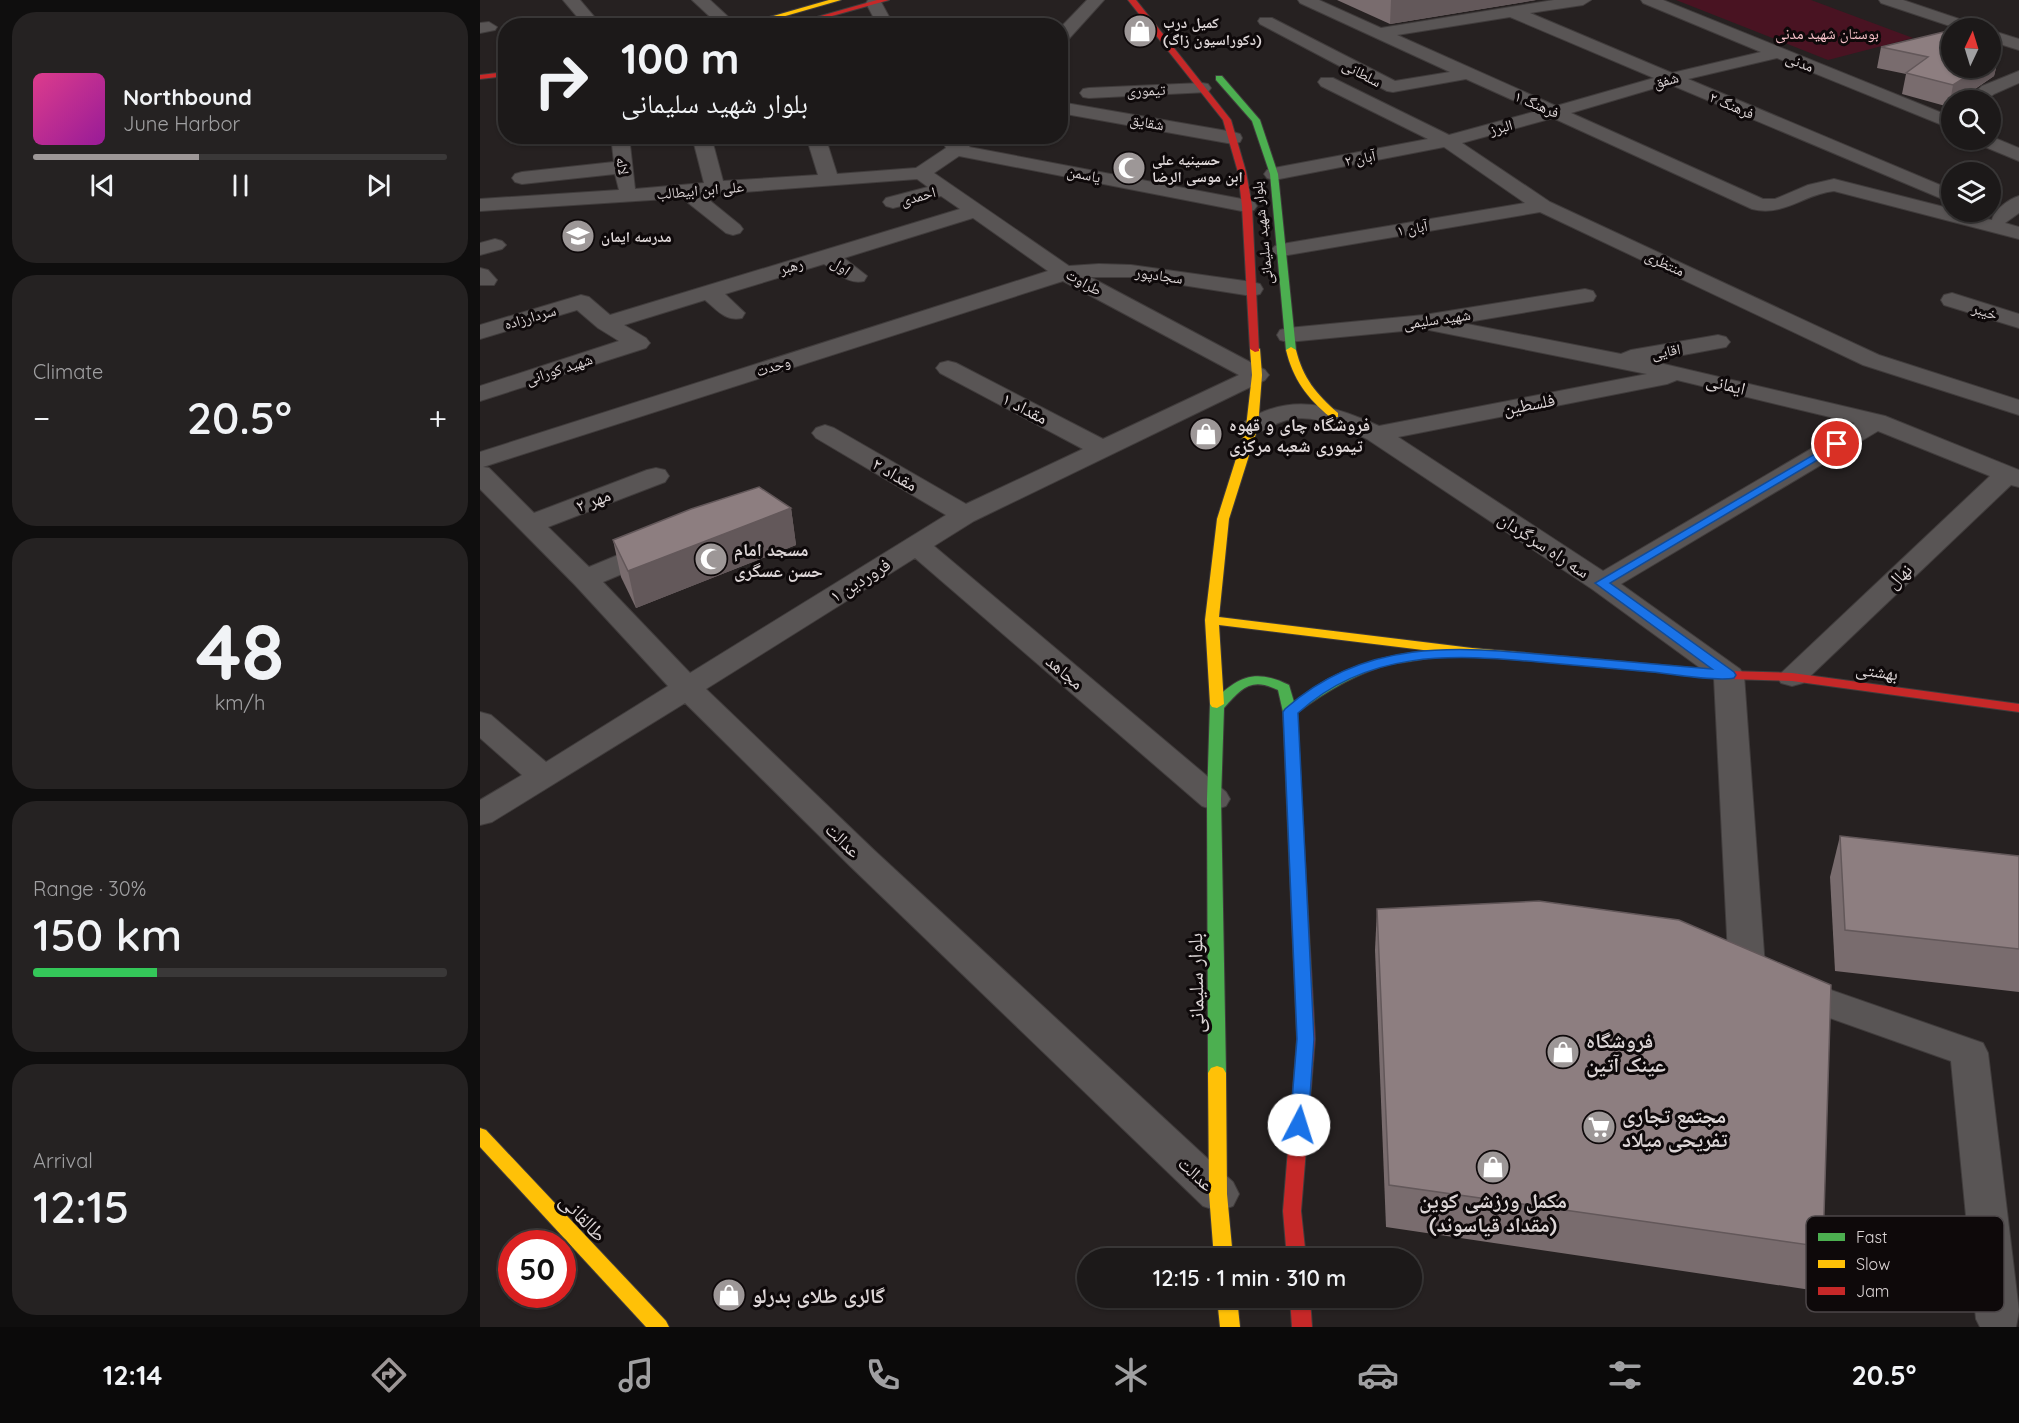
<!DOCTYPE html>
<meta charset="utf-8">
<style>
body{margin:0;font-family:Quicksand,"Noto Naskh Arabic",sans-serif;background:#252222;color:#f1f3f6;height:100vh;display:flex;flex-direction:column;font-size:22px;white-space:nowrap}
*{box-sizing:border-box;margin:0}
p{font-size:20px;color:#a0a0a2}
.icon{flex:none;width:33px;height:33px;fill:none;stroke:currentColor;stroke-width:2;stroke-linecap:round;stroke-linejoin:round}
.map{position:relative;flex:1;overflow:hidden}
.panel{display:flex;flex-direction:column;gap:12px;padding:12px;background:#0f0e0e;width:480px}
.panel>*{flex:none}
.hud{position:absolute;left:18px;top:18px;width:570px;height:126px;border-radius:24px;box-shadow:0 2px 4px #0004,0 0 0 2px #3a3838;background:#1c1919;color:#f1f3f6;overflow:hidden}
.needle{width:39px;rotate:4deg}
.tools{position:absolute;left:1461px;top:18px;display:grid;gap:12px}
.tools a{display:grid;place-items:center;width:60px;height:60px;border-radius:50%;background:#1c1919;box-shadow:0 2px 4px #0004,0 0 0 2px #3a3838;font-size:30px}
.speed{position:absolute;left:18px;top:1230px;display:flex;gap:12px;font-size:30px;font-weight:700;text-align:center}
.speed>*{display:grid;place-content:center;width:78px;height:78px;border-radius:50%;background:#1c1919;box-shadow:0 2px 4px #0004,0 0 0 2px #3a3838;line-height:1}
.speed .limit{border:9px solid #d22;background:#fff;color:#111}
.pin{position:absolute;display:grid;place-items:center;width:51px;height:51px;color:#fff;margin:-26px;border:3px solid #fff;border-radius:50%;box-shadow:0 2px 6px #0007}
.me{position:absolute;width:66px;margin:-33px;rotate:5deg;stroke-linejoin:round;filter:drop-shadow(0 0 4px #0008)}
.turn{display:flex;align-items:center;gap:21px;height:126px;padding:0 24px;font-size:27px}
.turn .icon{width:78px;height:78px;stroke-width:2.5}
.turn b{display:block;font-size:42px;line-height:51px}
.big{font-size:45px;font-weight:600;line-height:1.1}
.panel .tile{flex:1;display:flex;flex-direction:column;justify-content:center;gap:9px;min-width:0;padding:0 21px;border-radius:24px;background:#252222}
.panel .dial{align-items:center;gap:0}
.dial b{font-size:78px;line-height:1}
.song{display:flex;align-items:center;gap:18px}
.cover{width:72px;height:72px;border-radius:9px;background:linear-gradient(135deg,hsl(330 70% 55%),hsl(300 70% 35%))}
.played{height:6px;border-radius:3px;background:linear-gradient(90deg,#9d9797 40%,#3a3838 40%)}
.keys{display:flex;justify-content:space-around;direction:ltr}
.heat{display:flex;justify-content:space-between;align-items:center;font-size:33px;direction:ltr}
.charge{height:9px;border-radius:4px;background:linear-gradient(90deg,#34c759 30%,#3a3838 0)}
.trip{position:absolute;left:597px;top:1248px;width:345px;height:60px;border-radius:30px;background:#1c1919;box-shadow:0 2px 4px #0004,0 0 0 2px #3a3838;font-weight:600;line-height:60px;text-align:center}
.tab-bar{display:flex;height:96px;justify-content:space-around;align-items:center;background:#0b0a0a;color:#a0a0a2}
.tab-bar .icon{width:42px;height:42px}
.tab-bar .on{color:#9d9797}
.tab-bar b{font-size:27px;color:#f1f3f6}
main{display:flex;flex:1;min-height:0}
.map>svg:first-child{display:block}
.green{fill:#491322}
.lines{fill:none;stroke-linecap:round;stroke-linejoin:round}
.street-casing{stroke:#403c3c;stroke-width:2}
.fast-casing{stroke:#403c3c;stroke-width:2}
.slow-casing{stroke:#403c3c;stroke-width:2}
.jam-casing{stroke:#403c3c;stroke-width:2}
.street{fill:#595555;fill-rule:evenodd}
.fast{fill:#4caf50;fill-rule:evenodd}
.slow{fill:#ffc107;fill-rule:evenodd}
.jam{fill:#c62828;fill-rule:evenodd}
.wall{fill:#796c6e}
.shaded-wall{fill:#63585a}
.building{fill:#8d7e80;stroke:#63585a;stroke-width:1.5}
.route{fill:#1a73e8;stroke:#114b97;stroke-width:1.5}
.labels{text-anchor:middle;dominant-baseline:central;stroke-width:6;stroke-linejoin:round;paint-order:stroke}
.far-poi-label{font-size:15px;font-weight:bold;fill:#ddd6d7;stroke:#0e090a;text-anchor:start}
.far-park-label{font-size:15px;fill:#f9c4cb;stroke:#0e090a}
.far-street-label{font-size:15px;fill:#ddd6d7;stroke:#0e090a}
.street-label{font-size:18px;fill:#ddd6d7;stroke:#0e090a}
.poi-label{font-size:18px;font-weight:bold;fill:#ddd6d7;stroke:#0e090a;text-anchor:start}
.near-street-label{font-size:21px;fill:#ddd6d7;stroke:#0e090a}
.near-poi-label{font-size:21px;font-weight:bold;fill:#ddd6d7;stroke:#0e090a;text-anchor:start}
.key{fill:#0e090a;stroke:#4c4648;stroke-width:1.5}
.key-label{font-size:16px;fill:#ddd6d7}
</style>
<main>
<section class="panel">
<div class="tile">
<div class="song"><i class="cover"></i><div><b>Northbound</b><p>June Harbor</p></div></div>
<div class="played"></div>
<div class="keys"><svg class="icon" aria-label="previous" viewBox="0 0 24 24"><path d="M18 5L8 12l10 7zM5 5v14"/></svg><svg class="icon" aria-label="pause" viewBox="0 0 24 24"><path d="M8 5v14M16 5v14"/></svg><svg class="icon" aria-label="next" viewBox="0 0 24 24"><path d="M6 5l10 7-10 7zM19 5v14"/></svg></div>
</div>
<div class="tile"><p>Climate</p>
<div class="heat"><a>−</a><b class="big">20.5°</b><a>+</a></div>
</div>
<div class="tile dial"><b>48</b><p>km/h</p></div>
<div class="tile"><p>Range · 30%</p><b class="big">150 km</b><div class="charge"></div></div>
<div class="tile"><p>Arrival</p><b class="big">12:15</b></div>
</section>
<div class="map">
<svg width="1539" height="1327" viewBox="0 0 1539 1327">
<rect width="100%" height="100%" fill="#262121"/>
<polygon class="green" points="1196,0 1331,0 1433,38 1348,60"/>
<g class="lines">
<defs>
<g id="street">
<polygon points="83,0 100,0 122,26 105,26"/>
<polygon points="212,0 230,0 258,26 240,26"/>
<polygon points="388,0 400,0 414,26 398,26 386,3"/>
<polygon points="607,0 624,0 586,42 580,43 580,28"/>
<path d="M818,0H839L901,28L1074,0H1111L1103,5L1050,13L1192,73L1281,52L1163,3L1161,0H1183L1472,117V129L1297,58L1208,79L1472,190V203L1189,84L1091,113L1283,199H1295L1328,185L1354,179L1472,209V212L1512,220C1514,210 1529,199 1539,196V213L1525,223L1539,227V239L1354,191C1324,194 1304,217 1272,209L1073,118L982,143L1070,202L1399,355L1539,400V415L1383,365L1060,212L802,256L795,254L791,250L795,246L802,244L1045,203L964,147L794,180L787,178L784,174L787,170L794,168L948,139L841,86L838,82L841,78H853L969,135L1057,111L986,79L913,92L907,91L780,24L778,21L780,18H792L915,81L970,72L820,3ZM1030,17L1174,78L1076,106L917,35Z"/>
<polygon points="1399,0 1423,0 1497,25 1499,28 1476,28 1401,3"/>
<polygon points="9,22 17,27 15,30 0,33 0,23"/>
<polygon points="1510,30 1539,39 1539,50 1510,41"/>
<polygon points="1539,71 1539,83 1514,94 1506,100 1487,100 1502,86"/>
<polygon points="722,83 728,84 731,88 728,92 609,98 603,97 600,93 603,89 609,88"/>
<polygon points="580,102 753,132 760,134 762,138 760,142 753,144 580,113"/>
<path d="M131,136H149L155,189L224,183L212,136H231L243,181L338,175L326,136H345L357,174L436,168L466,148L460,136H497L489,147L767,200L774,202L777,206L774,210L767,212L479,156L454,173L589,266L619,264L651,265L772,282L780,284L783,289L780,294L772,296L651,277H610L785,370L789,375L785,380L494,521L454,546L746,792L750,799L746,806L734,810L722,806L435,558L226,689L395,851L753,1182L759,1194L753,1206L738,1211L723,1206L371,867L205,703L12,822L0,825V800L42,775L0,738V712L11,715L66,762L188,686L95,585L0,489V452L568,271L493,218L364,258L387,276L384,281C368,285 357,272 344,264L245,294L265,313L262,318C246,322 237,310 225,300L144,325L166,338L170,343L166,348L0,401V386L139,341L118,328L97,310L0,339V325L101,295L109,297L130,315L480,209L461,196L413,208L406,206L403,202L406,198L448,187L437,179L223,195L260,225L263,229L260,233L253,235L246,233L202,198L0,211V199L139,190L135,174L42,184L35,182L32,178L35,174L42,172L134,162ZM583,281L759,375L623,439L476,363L468,361L460,363L456,368L460,373L603,449L486,504L354,428L345,425L336,428L332,433L336,438L466,515L210,673L123,582L187,555L191,549L187,543L177,541L167,543L109,567L68,527L185,482L189,476L185,470L176,468L167,470L54,513L9,468L3,467Z"/>
<polygon points="1510,136 1539,148 1539,161 1498,144 1496,140 1510,140"/>
<polygon points="15,239 22,241 26,245 22,249 0,255 0,243"/>
<polygon points="0,268 8,270 17,280 14,285 0,285"/>
<path d="M1105,289L1113,291L1116,296L1113,301L982,323L1141,354L1151,350L1238,335L1246,337L1250,342L1246,347L1171,361L1405,416L1539,470V487L1531,485L1323,683L1312,686L1301,683L1297,677L1510,476L1398,431L1141,584L1260,669L1264,675L1285,967L1503,1043L1508,1053L1539,1311L1536,1327H1500L1496,1319L1471,1061L1254,984L1249,975L1234,678L1112,589L887,439C862,428 835,413 807,420C790,424 781,437 763,432L760,427C764,420 771,418 778,414C820,394 859,408 899,426L1167,374L944,329L808,342L800,340L797,335L800,330L808,328L944,315ZM1197,380L1375,423L1123,571L918,437L1187,384Z"/>
<polygon points="1472,293 1539,314 1539,328 1464,305 1461,300 1464,295"/>
</g>
<g id="fast">
<polygon points="736,76 742,76 780,120 798,174 816,350 815,352 811,353 806,350 790,174 772,121 736,80"/>
<path d="M943,651L948,652L950,655L948,658C936,661 923,662 911,664C876,673 845,692 817,713L826,878L824,882H812L810,878L803,712L798,690C771,677 762,688 744,708L741,799L746,1073L743,1078L737,1080L731,1078L728,1073L727,799L730,704C756,678 773,667 809,685L814,702C853,673 896,657 943,651Z"/>
</g>
<g id="slow">
<polygon points="349,0 361,0 271,26 258,26"/>
<polygon points="775,346 780,349 782,375 778,427 749,519 739,617 992,648 1159,663 1166,667 1164,670 992,656 739,625 744,704 737,708 732,707 730,704 725,620 737,519 766,427 772,375 770,349"/>
<path d="M811,347L816,350C823,378 836,394 858,413V417H850C827,398 813,379 806,350Z"/>
<polygon points="737,1066 743,1068 746,1073 747,1194 753,1258 734,1258 729,1194 728,1073 731,1068"/>
<polygon points="0,1128 6,1130 186,1321 189,1327 166,1327 0,1147"/>
<polygon points="737,1298 757,1298 760,1327 740,1327"/>
</g>
<g id="jam">
<polygon points="397,0 409,0 334,21 330,19"/>
<polygon points="648,0 656,0 751,120 766,172 772,206 779,351 775,352 770,349 762,206 758,172 743,120"/>
<polygon points="26,72 26,76 0,79 0,75"/>
<polygon points="1159,663 1249,671 1312,673 1539,704 1539,712 1312,681 1249,679 1154,670 1152,667"/>
<polygon points="818,873 824,874 826,878 835,1039 821,1211 826,1258 807,1258 803,1211 817,1039 810,878 812,874"/>
<polygon points="810,1298 830,1298 832,1327 812,1327"/>
</g>
</defs>
<use href="#street" class="street-casing"/>
<use href="#fast" class="fast-casing"/>
<use href="#slow" class="slow-casing"/>
<use href="#jam" class="jam-casing"/>
<use href="#street" class="street"/>
<use href="#fast" class="fast"/>
<use href="#slow" class="slow"/>
<use href="#jam" class="jam"/>
</g>
<g class="wall">
<polygon points="857,0 1056,0 910,24"/>
<polygon points="1401,47 1517,64 1514,76 1469,107 1422,94 1426,74 1397,68"/>
<polygon points="311,508 316,545 156,608 141,577 133,540"/>
<polygon points="1360,836 1539,856 1539,992 1355,971 1350,877"/>
<polygon points="897,909 1343,1247 1331,1290 906,1227 895,950"/>
</g>
<g class="shaded-wall">
<polygon points="911,0 1056,0 910,24"/>
<polygon points="1522,44 1514,76 1478,100 1472,100 1472,105 1469,107 1473,85 1500,68 1510,68 1510,52"/>
<polygon points="311,508 316,545 156,608 148,571"/>
</g>
<g class="building">
<polygon points="1472,30 1472,68 1500,68 1473,85 1426,73 1448,57 1401,47"/>
<polygon points="1510,40 1522,44 1510,52"/>
<polygon points="1510,52 1518,55 1510,61"/>
<polygon points="279,487 311,508 148,571 133,540 211,509"/>
<polygon points="1360,836 1539,856 1539,949 1365,930"/>
<polygon points="1059,901 1199,920 1351,985 1343,1247 909,1185 897,909"/>
</g>
<path class="route" d="M1357,441L1361,442V446L1130,583L1254,672L1256,675L1254,678C1236,682 1192,674 1172,672C1134,669 1096,665 1058,662C971,654 887,650 818,713L834,1039L828,1125L825,1130L819,1132L813,1130L810,1125L817,1039L803,712L805,709C887,636 981,647 1082,656C1132,660 1182,665 1232,669L1115,583Z"/>
<defs>
<symbol id="shop-disc" viewBox="-11 -11 22 22"><circle r="9.5" fill="#9d9797" stroke="#0e090a"/><path d="M-5-2.5h2.3a2.7 3.5 0 0 1 5.4 0H5L5.5 6h-11ZM-1.5-2.5h3a1.5 2.3 0 0 0-3 0Z" fill="#fff"/></symbol>
<symbol id="mosque-disc" viewBox="-11 -11 22 22"><circle r="9.5" fill="#9d9797" stroke="#0e090a"/><path d="M3.5-4.9A6 6 0 1 0 3.5 4.9A5 5 0 1 1 3.5-4.9Z" fill="#fff"/></symbol>
<symbol id="school-disc" viewBox="-11 -11 22 22"><circle r="9.5" fill="#9d9797" stroke="#0e090a"/><path d="M0-5L7-2L0 1L-7-2ZM-4 1L0 2.5L4 1V4Q0 6-4 4Z" fill="#fff"/></symbol>
<symbol id="supermarket-disc" viewBox="-11 -11 22 22"><circle r="9.5" fill="#9d9797" stroke="#0e090a"/><path d="M-6-5.5h2.5l.6 2H6L4.5 2H-2.5L-4.4-4H-6ZM-1.5 3.2a1.3 1.3 0 1 0 .1 0ZM3 3.2a1.3 1.3 0 1 0 .1 0Z" fill="#fff"/></symbol>
</defs>
<g fill-rule="evenodd">
<use href="#shop-disc" x="641" y="12" width="38" height="38"/>
<use href="#mosque-disc" x="630" y="149" width="38" height="38"/>
<use href="#school-disc" x="79" y="217" width="38" height="38"/>
<use href="#shop-disc" x="707" y="415" width="38" height="38"/>
<use href="#mosque-disc" x="212" y="540" width="38" height="38"/>
<use href="#shop-disc" x="1064" y="1033" width="38" height="38"/>
<use href="#supermarket-disc" x="1100" y="1108" width="38" height="38"/>
<use href="#shop-disc" x="994" y="1148" width="38" height="38"/>
<use href="#shop-disc" x="230" y="1276" width="38" height="38"/>
</g>
<g class="labels">
<g class="far-poi-label">
<text x="683" y="22">کمیل درب<tspan x="683" dy="17">(دکوراسیون زاگ)</tspan></text>
<text x="672" y="159">حسینیه علی<tspan x="672" dy="17">ابن موسی الرضا</tspan></text>
<text x="121" y="236">مدرسه ایمان</text>
</g>
<g class="far-park-label">
<text x="1347" y="33">بوستان شهید مدنی</text>
</g>
<g class="far-street-label">
<text transform="translate(1320 62) rotate(22)">مدنی</text>
<text transform="translate(882 73) rotate(28)">سلطانی</text>
<text transform="translate(1186 80) rotate(-15)">شفق</text>
<text transform="translate(666 90) rotate(-2)">تیموری</text>
<text transform="translate(1057 104) rotate(23)">فرهنگ ۱</text>
<text transform="translate(1252 105) rotate(23)">فرهنگ ۲</text>
<text transform="translate(667 122) rotate(10)">شقایق</text>
<text transform="translate(1021 127) rotate(-15)">البرز</text>
<text transform="translate(880 158) rotate(-11)">آبان ۲</text>
<text transform="translate(143 166) rotate(82)">لاله</text>
<text transform="translate(604 174) rotate(11)">یاسمن</text>
<text transform="translate(220 190) rotate(-5)">علی ابن ابیطالب</text>
<text transform="translate(438 196) rotate(-15)">احمدی</text>
<text transform="translate(932 228) rotate(-10)">آبان ۱</text>
<text transform="translate(782 233) rotate(-96)">بلوار شهید سلیمانی</text>
<text transform="translate(1185 263) rotate(25)">منتظری</text>
<text transform="translate(311 266) rotate(-17)">رهبر</text>
<text transform="translate(361 266) rotate(35)">اول</text>
<text transform="translate(679 275) rotate(8)">سجادپور</text>
<text transform="translate(604 282) rotate(29)">طراوت</text>
<text transform="translate(1505 311) rotate(17)">خیبر</text>
<text transform="translate(50 317) rotate(-16)">سردارزاده</text>
<text transform="translate(957 319) rotate(-8)">شهید سلیمی</text>
<text transform="translate(1186 351) rotate(-10)">اقایی</text>
<text transform="translate(293 366) rotate(-18)">وحدت</text>
<text transform="translate(79 369) rotate(-18)">شهید کورانی</text>
</g>
<g class="street-label">
<text transform="translate(1246 384) rotate(14)">ایمانی</text>
<text transform="translate(1049 404) rotate(-11)">فلسطین</text>
<text transform="translate(545 408) rotate(27)">مقداد ۱</text>
<text transform="translate(415 474) rotate(30)">مقداد ۲</text>
<text transform="translate(113 500) rotate(-21)">مهر ۲</text>
<text transform="translate(1064 545) rotate(33)">سه راه سرگردان</text>
<text transform="translate(1419 576) rotate(-44)">نهال</text>
<text transform="translate(380 580) rotate(-32)">فروردین ۱</text>
<text transform="translate(1397 671) rotate(8)">بهشتی</text>
<text transform="translate(585 672) rotate(40)">مجاهد</text>
<text transform="translate(363 840) rotate(44)">عدالت</text>
<text transform="translate(716 1174) rotate(43)">عدالت</text>
</g>
<g class="poi-label">
<text x="749" y="424">فروشگاه چای و قهوه<tspan x="749" dy="21">تیموری شعبه مرکزی</tspan></text>
<text x="254" y="549">مسجد امام<tspan x="254" dy="21">حسن عسگری</tspan></text>
</g>
<g class="near-street-label">
<text transform="translate(715 983) rotate(-91)">بلوار سلیمانی</text>
<text transform="translate(104 1217) rotate(47)">طالقانی</text>
</g>
<g class="near-poi-label">
<text x="1106" y="1040">فروشگاه<tspan x="1106" dy="24">عینک آتین</tspan></text>
<text x="1142" y="1115">مجتمع تجاری<tspan x="1142" dy="24">تفریحی میلاد</tspan></text>
<text x="1013" y="1200" text-anchor="middle">مکمل ورزشی کوین<tspan x="1013" dy="24">(مقداد قیاسوند)</tspan></text>
<text x="272" y="1295">گالری طلای بدرلو</text>
</g>
</g>
<rect x="1326" y="1216" width="198" height="96" rx="9" class="key"/>
<rect x="1338" y="1233" width="27" height="8" fill="#4caf50"/>
<rect x="1338" y="1260" width="27" height="8" fill="#ffc107"/>
<rect x="1338" y="1287" width="27" height="8" fill="#c62828"/>
<g class="key-label">
<text x="1376" y="1243">Fast</text>
<text x="1376" y="1270">Slow</text>
<text x="1376" y="1297">Jam</text>
</g>
</svg>
<div class="tools">
<a><svg class="needle" viewBox="-14 -14 28 28"><path d="M0-13l5 13h-10z" fill="#e53935"/><path d="M0 13l5-13h-10z" fill="#a0a0a2"/></svg></a>
<a><svg class="icon" aria-label="search" viewBox="0 0 24 24"><circle cx="10" cy="10" r="6"/><path d="M15 15l6 6"/></svg></a>
<a><svg class="icon" aria-label="layers" viewBox="0 0 24 24"><path d="M12 4l9 5-9 5-9-5zM3 14l9 5 9-5"/></svg></a>
</div>
<div class="speed"><div class="limit">50</div></div>
<div class="pin" style="left:1357px;top:444px;background:#d93025"><svg class="icon" aria-label="arrive" viewBox="0 0 24 24"><path d="M6 21V4h12l-3 4 3 4H6"/></svg></div>
<svg class="me" style="left:819px;top:1125px" viewBox="-20 -20 40 40"><circle r="19" fill="#fff"/><path d="M0-13L10 11 0 6-10 11z" fill="#1a73e8"/></svg>
<div class="trip">12:15 · 1 min · 310 m</div>
<div class="hud">
<div class="turn"><svg class="icon" aria-label="right" viewBox="0 0 24 24"><path d="M7 20v-9h11M14 6l5 5-5 5"/></svg><div><b>100 m</b>بلوار شهید سلیمانی</div></div>
</div>
</div>
</main>
<nav class="tab-bar">
<b>12:14</b>
<svg class="icon on" aria-label="directions" viewBox="0 0 24 24"><path d="M12 3l9 9-9 9-9-9zM9 14v-3h6M13 9l2 2-2 2"/></svg>
<svg class="icon" aria-label="music" viewBox="0 0 24 24"><path d="M9 18V5l10-2v13"/><circle cx="6" cy="18" r="3"/><circle cx="16" cy="16" r="3"/></svg>
<svg class="icon" aria-label="phone" viewBox="0 0 24 24"><path d="M5 4h4l2 5-3 2q2 4 5 5l2-3 5 2v4C11 20 4 13 5 4z"/></svg>
<svg class="icon" aria-label="climate" viewBox="0 0 24 24"><path d="M12 3v18M4 7l16 10M4 17L20 7"/></svg>
<svg class="icon" aria-label="car" viewBox="0 0 24 24"><path d="M5 17H2v-5l4-1 3-4h7l3 4 3 1v5h-3M9 17h6M6 11h13"/><circle cx="7" cy="17" r="2"/><circle cx="17" cy="17" r="2"/></svg>
<svg class="icon" aria-label="filters" viewBox="0 0 24 24"><path d="M4 7h16M4 17h16"/><circle cx="9" cy="7" r="2"/><circle cx="15" cy="17" r="2"/></svg>
<b>20.5°</b>
</nav>
